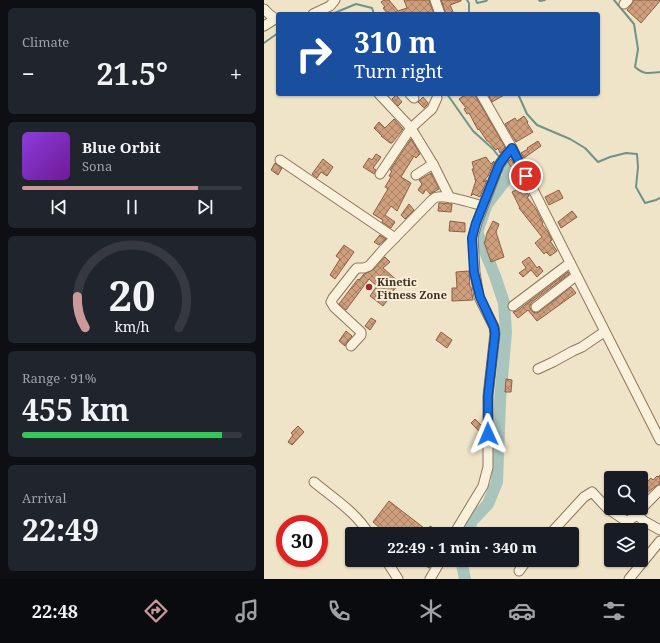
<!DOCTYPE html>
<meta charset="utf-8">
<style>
body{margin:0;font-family:"Noto Serif",serif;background:#20242c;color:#f1f3f6;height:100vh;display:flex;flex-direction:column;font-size:15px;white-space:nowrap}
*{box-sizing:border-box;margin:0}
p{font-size:13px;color:#9ea1a6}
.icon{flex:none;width:22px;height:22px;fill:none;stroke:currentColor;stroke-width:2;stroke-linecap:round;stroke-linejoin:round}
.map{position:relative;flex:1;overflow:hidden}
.drawer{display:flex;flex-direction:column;gap:8px;padding:8px;background:#0d0f14;width:264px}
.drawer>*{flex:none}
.top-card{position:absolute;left:12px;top:12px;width:324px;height:84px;border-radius:4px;box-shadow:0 1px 3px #0004;background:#1a4fa0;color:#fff;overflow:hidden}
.tools{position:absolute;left:340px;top:471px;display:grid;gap:8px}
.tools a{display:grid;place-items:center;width:44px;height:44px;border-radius:4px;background:#171b24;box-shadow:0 1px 3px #0004;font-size:20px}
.speed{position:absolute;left:12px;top:515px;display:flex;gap:8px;font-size:20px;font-weight:700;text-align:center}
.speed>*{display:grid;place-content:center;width:52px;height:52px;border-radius:50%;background:#171b24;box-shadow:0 1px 3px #0004;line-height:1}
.speed .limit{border:6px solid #d22;background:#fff;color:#111}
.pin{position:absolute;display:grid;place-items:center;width:34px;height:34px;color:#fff;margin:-17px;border:2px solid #fff;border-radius:50%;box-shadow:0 1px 4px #0007}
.me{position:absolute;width:44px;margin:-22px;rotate:359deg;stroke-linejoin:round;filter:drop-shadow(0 0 3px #0008)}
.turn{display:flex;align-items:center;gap:14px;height:84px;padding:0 12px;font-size:18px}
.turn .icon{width:52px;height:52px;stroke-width:2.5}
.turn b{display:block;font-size:28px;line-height:34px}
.big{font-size:30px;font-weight:700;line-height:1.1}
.drawer .tile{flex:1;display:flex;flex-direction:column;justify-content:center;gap:6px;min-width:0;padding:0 14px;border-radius:6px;background:#20242c}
.drawer .dial{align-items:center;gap:0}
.dial svg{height:104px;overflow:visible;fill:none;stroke:#363941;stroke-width:7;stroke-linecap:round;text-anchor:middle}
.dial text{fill:#f1f3f6;stroke:none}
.song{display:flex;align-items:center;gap:12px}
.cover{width:48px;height:48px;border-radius:6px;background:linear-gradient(135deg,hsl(270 70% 55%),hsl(280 70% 35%))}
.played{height:4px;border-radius:2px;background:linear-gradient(90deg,#cc999b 80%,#363941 80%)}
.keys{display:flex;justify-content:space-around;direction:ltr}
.heat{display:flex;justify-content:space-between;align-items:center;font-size:22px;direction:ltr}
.charge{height:6px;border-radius:3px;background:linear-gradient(90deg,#34c759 91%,#363941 0)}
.trip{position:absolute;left:81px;top:527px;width:234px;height:40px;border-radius:4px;background:#171b24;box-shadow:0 1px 3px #0004;font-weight:700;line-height:40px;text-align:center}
.tabs{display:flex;height:64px;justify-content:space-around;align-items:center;background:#090b0e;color:#9ea1a6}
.tabs .icon{width:28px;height:28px}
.tabs .on{color:#cc999b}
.tabs b{font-size:18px;color:#f1f3f6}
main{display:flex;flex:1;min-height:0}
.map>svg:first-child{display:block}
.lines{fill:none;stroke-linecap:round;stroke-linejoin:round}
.stream{stroke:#6f938a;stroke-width:2}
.river{stroke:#a9c4bc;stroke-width:12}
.building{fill:url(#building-cross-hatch);stroke:#8d5f41}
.minor-casing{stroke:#8d765c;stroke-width:11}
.minor{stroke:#faf1dc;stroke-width:9}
.route-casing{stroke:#114b97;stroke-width:10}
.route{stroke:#1a73e8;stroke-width:7}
.poi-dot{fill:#9e2a2b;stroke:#f7eed8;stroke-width:1.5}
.labels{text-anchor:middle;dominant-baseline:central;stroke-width:4;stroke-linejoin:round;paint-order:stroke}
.poi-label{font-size:11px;font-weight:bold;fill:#3d2e20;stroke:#f7eed8;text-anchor:start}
</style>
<main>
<section class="drawer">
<div class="tile"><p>Climate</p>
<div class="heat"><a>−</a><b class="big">21.5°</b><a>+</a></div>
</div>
<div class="tile">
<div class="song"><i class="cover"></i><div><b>Blue Orbit</b><p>Sona</p></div></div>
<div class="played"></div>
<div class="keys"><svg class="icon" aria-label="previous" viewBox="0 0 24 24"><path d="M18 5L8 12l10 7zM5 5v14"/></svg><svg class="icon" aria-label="pause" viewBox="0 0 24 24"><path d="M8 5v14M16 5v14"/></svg><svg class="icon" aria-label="next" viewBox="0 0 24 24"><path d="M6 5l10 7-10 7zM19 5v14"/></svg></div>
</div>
<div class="tile dial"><svg viewBox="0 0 100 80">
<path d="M14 69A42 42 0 1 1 86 69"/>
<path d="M14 69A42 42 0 0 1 8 45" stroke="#cc999b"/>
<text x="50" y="56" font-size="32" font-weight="700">20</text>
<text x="50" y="72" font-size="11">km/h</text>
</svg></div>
<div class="tile"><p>Range · 91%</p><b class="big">455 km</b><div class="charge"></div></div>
<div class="tile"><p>Arrival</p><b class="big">22:49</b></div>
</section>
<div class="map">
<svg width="396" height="579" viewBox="0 0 396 579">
<defs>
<pattern id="building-cross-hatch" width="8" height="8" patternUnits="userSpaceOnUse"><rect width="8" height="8" fill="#cf9f7d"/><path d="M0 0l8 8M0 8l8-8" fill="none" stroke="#a98266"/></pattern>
</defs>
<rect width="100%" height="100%" fill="#f0e4c8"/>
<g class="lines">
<g class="stream">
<polyline points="203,0 205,3 205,14"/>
<polyline points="212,0 213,3 222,1 223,0"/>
<polyline points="275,0 276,1 281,0"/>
<path d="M350,0L370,24L374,49L371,67C380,75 385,73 396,72"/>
<polyline points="68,14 92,4 108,8 110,14"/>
<polyline points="0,43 14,33"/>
<polyline points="183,94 209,131 229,149 236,158"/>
<polyline points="254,94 263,114 273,125 306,139 321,148 334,162 346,157 362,153 373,154 374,167 372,187 381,203 392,200 396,198"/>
</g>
<g class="river">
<polyline points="203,534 208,521 224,504 233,482 236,401 242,332 240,303 231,276 213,232 223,204 244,177 244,166"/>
<polyline points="197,560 201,579"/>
</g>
</g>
<g class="building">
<polygon points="120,0 125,0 134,11 143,8 140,0 165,0 170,14 124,14 119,8 121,7 117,2"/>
<polygon points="177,0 197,0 197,1 186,5 190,14 182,14"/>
<polygon points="370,0 396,0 396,1 377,23 363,10 368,4"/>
<polygon points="202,94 211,94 212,97 241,147 236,153 234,148 232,150 224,141 223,141 215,129 214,130 205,113 203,114 200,109 202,108 195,99"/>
<polygon points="224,94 242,94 228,102"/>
<polygon points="132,95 138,102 134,106 128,99"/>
<polygon points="159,97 164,103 163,105 160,108 154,102"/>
<polygon points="260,116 264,122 263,123 269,132 252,142 241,124 251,118 253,121"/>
<polygon points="130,119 139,129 128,143 126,143 117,136 118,136 110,128 115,122 121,128"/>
<polygon points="147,139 156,154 152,158 150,156 137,177 147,183 133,211 127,206 121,215 131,222 127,228 118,222 119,220 109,214 124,189 121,187 127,177 125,176 128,171 126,170"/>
<polygon points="274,141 277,146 260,158 257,153 264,149 263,148"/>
<polygon points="112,154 117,157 109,168 112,170 110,174 99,167 105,158 108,160"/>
<polygon points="222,157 227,164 230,161 224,176 219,182 223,180 216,197 209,194 207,196 212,180 211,180 211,178 208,169 210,169 208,162"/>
<polygon points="59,159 69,167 63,176 57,172 53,178 48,174"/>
<polygon points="247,159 265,196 263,197 272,209 279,223 278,224 284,232 288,240 286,241 293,251 286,256 282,252 280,254 271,243 278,237 255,208 256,208 248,192 259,186 244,162"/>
<polygon points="11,163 18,168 14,175 7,170"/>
<polygon points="167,173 175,189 166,194 162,189 159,194 154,190 158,184 155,180"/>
<polygon points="295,190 299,198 285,205 281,197"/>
<polygon points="175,203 188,204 187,212 174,211"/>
<polygon points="145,204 150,210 141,219 137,215"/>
<polygon points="308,211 313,217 297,228 294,222"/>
<polygon points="186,221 201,223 201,232 185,231"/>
<polygon points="229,221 235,224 232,232 240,257 227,262 220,242 221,242 223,233"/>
<polygon points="116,235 122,239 115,245 110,242"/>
<polygon points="80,245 90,252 71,279 66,275 76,259 72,256"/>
<polygon points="121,257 126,262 119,268 136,283 129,291 130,292 119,306 106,296 113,286 105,279 82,310 75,304 94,279 95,280 100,274 109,270"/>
<polygon points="265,257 273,268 275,266 279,271 273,277 267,270 259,277 255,273 262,268 258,262"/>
<polygon points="205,271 206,287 207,287 209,300 188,301 188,288 193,288 192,272"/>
<polygon points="304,272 305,274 268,302 266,305 266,308 269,312 272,313 275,312 307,287 312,293 273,321 264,310 254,318 249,312 253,311"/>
<polygon points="107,318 112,321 106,330 101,326"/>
<polygon points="82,331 88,336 83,342 81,346 75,341"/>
<polygon points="177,332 188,340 183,348 172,340"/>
<polygon points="242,379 248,380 247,392 241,392"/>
<polygon points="211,419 218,426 218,434 207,423"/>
<polygon points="34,426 40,432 28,445 24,442 29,435 27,433"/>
<polygon points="396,475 396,484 392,486 384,492 379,486 387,478 389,480 393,476 394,477"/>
<polygon points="125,501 164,531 166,526 171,529 168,534 123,534 109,522"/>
<polygon points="153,560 170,560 165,568"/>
</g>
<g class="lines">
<defs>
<g id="minor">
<polyline points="171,0 176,14"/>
<polyline points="360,4 364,0"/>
<path d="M0,9C4,13 8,18 14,19"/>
<polyline points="49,14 66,6 71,0"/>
<polyline points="0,26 11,19"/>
<polyline points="115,94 147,128 169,164 186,198"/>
<polyline points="146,94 150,98"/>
<polyline points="217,94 248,148 396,440"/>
<polyline points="16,160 131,238"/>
<polyline points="116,174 147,128 168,109 173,98"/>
<polyline points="152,175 169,164"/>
<polyline points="249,306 306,263"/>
<polyline points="272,307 312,276"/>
<path d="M87,346L97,335V332L70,307L67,302L69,298L91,270L93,268H100L105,266L119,250L168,200C170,198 171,197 174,197C185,195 208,203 219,206"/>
<polyline points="274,369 289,362 309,351 318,347 340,332"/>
<path d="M50,482C69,498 92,512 105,534"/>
<polyline points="396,490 378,508 373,515 380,521 396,530"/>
<polyline points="190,534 219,486 224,467 224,396 231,333 230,327 215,297 211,272 209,237 213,223 235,165 242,155 248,148"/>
<polyline points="286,534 320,497 328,492 343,508 362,521 364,521 373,515"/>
<polyline points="122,560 134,579"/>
<polyline points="255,571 263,560"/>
<polyline points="166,579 177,560"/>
<polyline points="365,579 396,541"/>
</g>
</defs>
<use href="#minor" class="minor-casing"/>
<use href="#minor" class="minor"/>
</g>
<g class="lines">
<defs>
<polyline id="route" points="224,434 224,396 231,334 230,327 216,297 210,272 208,238 212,223 235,165 242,155 248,148 262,176"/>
</defs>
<use href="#route" class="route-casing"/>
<use href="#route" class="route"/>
</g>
<circle class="poi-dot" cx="105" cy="287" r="4"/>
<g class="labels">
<g class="poi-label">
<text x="113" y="281">Kinetic<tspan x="113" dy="13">Fitness Zone</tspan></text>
</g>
</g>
</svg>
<div class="tools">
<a><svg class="icon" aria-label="search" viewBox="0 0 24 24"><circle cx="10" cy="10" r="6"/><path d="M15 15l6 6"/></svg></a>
<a><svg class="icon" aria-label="layers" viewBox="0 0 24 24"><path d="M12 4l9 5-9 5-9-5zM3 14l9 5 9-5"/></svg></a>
</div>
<div class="speed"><div class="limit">30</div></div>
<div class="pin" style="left:262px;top:176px;background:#d93025"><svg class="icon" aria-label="arrive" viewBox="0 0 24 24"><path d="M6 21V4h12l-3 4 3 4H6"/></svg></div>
<svg class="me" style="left:224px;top:434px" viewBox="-20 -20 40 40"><path d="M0-17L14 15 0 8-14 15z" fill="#1a73e8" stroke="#fff" stroke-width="4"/></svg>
<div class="trip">22:49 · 1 min · 340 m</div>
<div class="top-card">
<div class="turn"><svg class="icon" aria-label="right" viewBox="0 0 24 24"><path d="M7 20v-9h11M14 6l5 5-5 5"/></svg><div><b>310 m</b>Turn right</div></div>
</div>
</div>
</main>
<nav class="tabs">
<b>22:48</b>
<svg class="icon on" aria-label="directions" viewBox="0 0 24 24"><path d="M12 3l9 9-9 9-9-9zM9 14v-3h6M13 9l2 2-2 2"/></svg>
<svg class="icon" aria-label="music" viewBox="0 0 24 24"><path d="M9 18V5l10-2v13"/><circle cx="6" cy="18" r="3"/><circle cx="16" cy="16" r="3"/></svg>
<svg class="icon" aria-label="phone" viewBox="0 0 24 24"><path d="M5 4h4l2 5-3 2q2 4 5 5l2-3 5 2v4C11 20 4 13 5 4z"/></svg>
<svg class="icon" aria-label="climate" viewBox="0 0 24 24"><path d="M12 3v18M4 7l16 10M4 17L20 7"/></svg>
<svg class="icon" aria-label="car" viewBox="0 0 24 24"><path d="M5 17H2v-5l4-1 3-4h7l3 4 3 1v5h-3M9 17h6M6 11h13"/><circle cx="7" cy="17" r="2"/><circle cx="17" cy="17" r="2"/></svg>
<svg class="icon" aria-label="filters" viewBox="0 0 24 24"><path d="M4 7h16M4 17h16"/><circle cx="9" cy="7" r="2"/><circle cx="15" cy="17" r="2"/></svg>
</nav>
